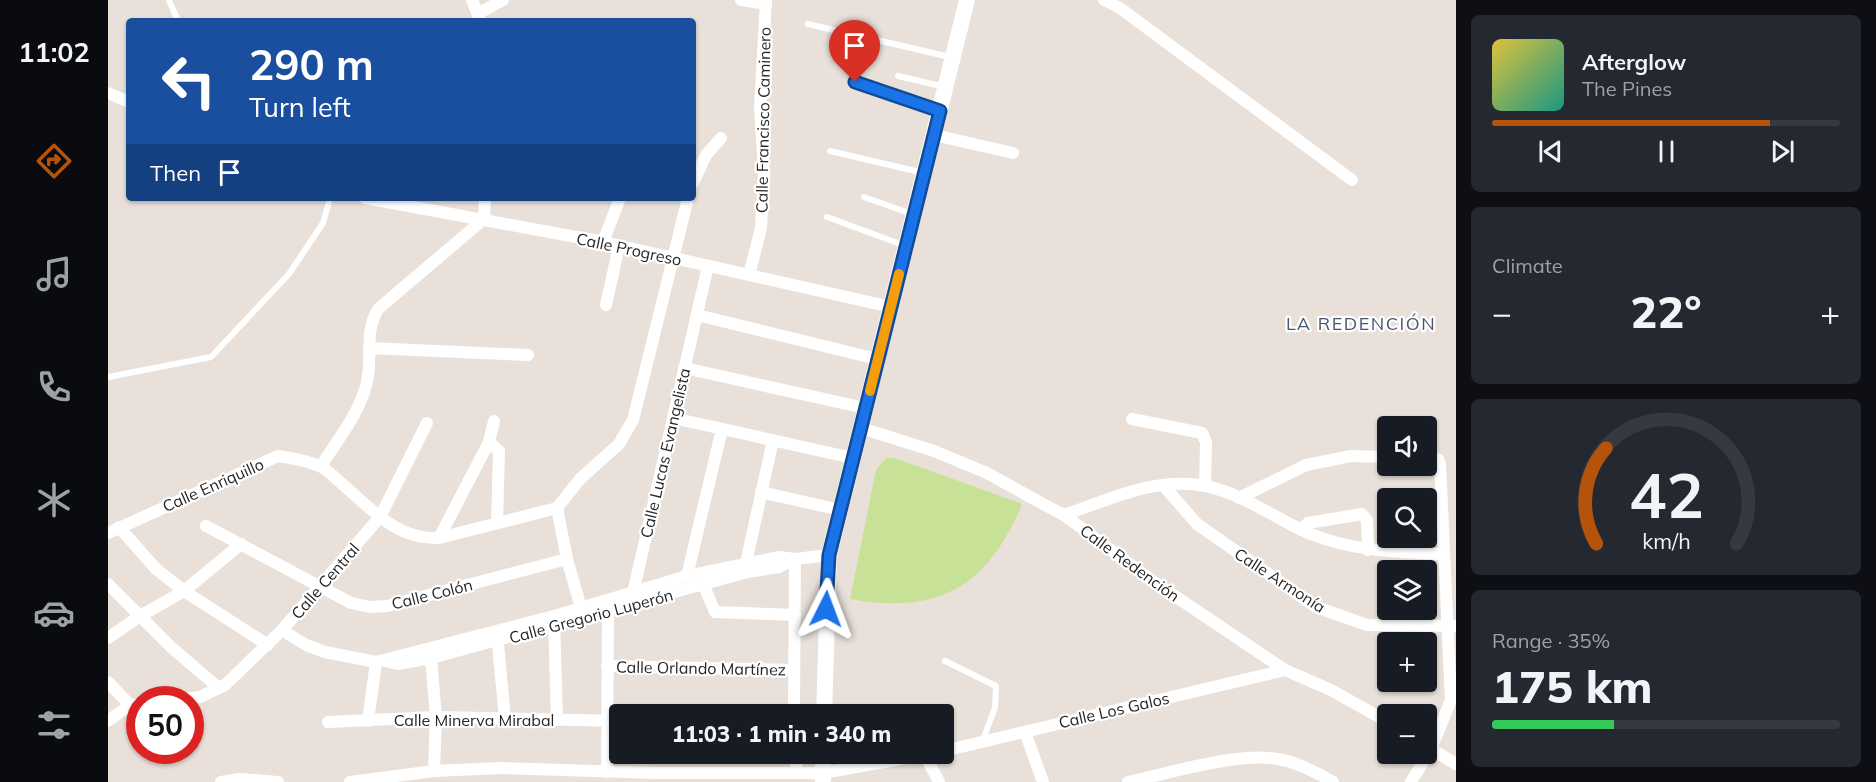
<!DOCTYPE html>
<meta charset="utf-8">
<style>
body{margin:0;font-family:Mulish,sans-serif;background:#242831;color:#f1f3f6;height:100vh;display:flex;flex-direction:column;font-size:22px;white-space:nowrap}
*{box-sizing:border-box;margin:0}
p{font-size:20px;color:#9ea1a6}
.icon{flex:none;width:33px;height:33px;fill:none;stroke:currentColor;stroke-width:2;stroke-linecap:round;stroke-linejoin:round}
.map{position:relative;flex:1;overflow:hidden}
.panel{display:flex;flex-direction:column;gap:15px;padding:15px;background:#0d0f14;width:420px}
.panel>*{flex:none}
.hud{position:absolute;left:18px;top:18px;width:570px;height:183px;border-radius:6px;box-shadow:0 2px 4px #0004;background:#1a4fa0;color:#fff;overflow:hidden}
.controls{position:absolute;left:1269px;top:416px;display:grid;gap:12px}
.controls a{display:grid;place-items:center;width:60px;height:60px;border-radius:6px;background:#171b24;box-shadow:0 2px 4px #0004;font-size:30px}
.speed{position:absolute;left:18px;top:686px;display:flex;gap:12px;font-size:30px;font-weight:700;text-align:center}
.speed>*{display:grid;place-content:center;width:78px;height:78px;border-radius:50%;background:#171b24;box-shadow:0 2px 4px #0004;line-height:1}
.speed .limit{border:9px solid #d22;background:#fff;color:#111}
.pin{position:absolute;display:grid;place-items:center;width:51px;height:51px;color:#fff;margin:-62px -26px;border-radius:50% 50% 50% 0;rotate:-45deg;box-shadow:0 0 6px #0007}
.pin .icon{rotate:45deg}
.me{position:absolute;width:66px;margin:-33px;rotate:3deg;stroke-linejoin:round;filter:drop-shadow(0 0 4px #0008)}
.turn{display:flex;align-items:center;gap:21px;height:126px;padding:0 24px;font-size:27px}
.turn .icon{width:78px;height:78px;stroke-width:2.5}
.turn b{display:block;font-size:42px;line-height:51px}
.then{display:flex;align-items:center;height:57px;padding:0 24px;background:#0003;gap:12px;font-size:22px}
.big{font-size:45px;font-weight:800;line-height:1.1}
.panel .widget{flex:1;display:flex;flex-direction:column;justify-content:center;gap:9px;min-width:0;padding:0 21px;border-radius:9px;background:#242831}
.panel .dial{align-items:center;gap:0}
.dial svg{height:156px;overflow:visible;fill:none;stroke:#363941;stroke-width:7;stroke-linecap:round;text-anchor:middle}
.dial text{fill:#f1f3f6;stroke:none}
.song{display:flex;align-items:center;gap:18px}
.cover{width:72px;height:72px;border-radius:9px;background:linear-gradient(135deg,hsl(50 70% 55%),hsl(170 70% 35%))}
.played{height:6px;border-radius:3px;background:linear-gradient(90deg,#b45309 80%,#363941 80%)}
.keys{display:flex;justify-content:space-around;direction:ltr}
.heat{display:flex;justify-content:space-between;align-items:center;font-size:33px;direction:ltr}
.charge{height:9px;border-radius:4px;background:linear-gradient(90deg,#34c759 35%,#363941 0)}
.trip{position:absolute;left:501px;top:704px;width:345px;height:60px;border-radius:6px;background:#171b24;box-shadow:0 2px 4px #0004;font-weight:800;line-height:60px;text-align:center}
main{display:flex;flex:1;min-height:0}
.tabs{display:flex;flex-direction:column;width:108px;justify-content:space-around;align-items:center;background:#090b0e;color:#9ea1a6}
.tabs .icon{width:42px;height:42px}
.tabs .on{color:#b45309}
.tabs b{font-size:27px;color:#f1f3f6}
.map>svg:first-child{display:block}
.pitch{fill:#c7e196}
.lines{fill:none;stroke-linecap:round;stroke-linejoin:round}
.service{stroke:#fff;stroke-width:6}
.minor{stroke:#fff;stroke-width:12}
.secondary{stroke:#fff;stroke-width:16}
.route-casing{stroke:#114b97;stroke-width:15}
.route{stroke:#1a73e8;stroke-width:10}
.slow{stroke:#f59e0b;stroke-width:10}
.labels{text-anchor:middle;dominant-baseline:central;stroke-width:4.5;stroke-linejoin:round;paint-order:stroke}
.street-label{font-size:16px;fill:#262626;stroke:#fff}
.neighbourhood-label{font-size:18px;letter-spacing:1.5px;fill:#4c5572;stroke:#fff}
</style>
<main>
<nav class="tabs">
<b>11:02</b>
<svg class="icon on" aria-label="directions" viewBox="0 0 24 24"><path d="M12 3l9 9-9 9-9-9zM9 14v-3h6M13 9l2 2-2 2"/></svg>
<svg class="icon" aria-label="music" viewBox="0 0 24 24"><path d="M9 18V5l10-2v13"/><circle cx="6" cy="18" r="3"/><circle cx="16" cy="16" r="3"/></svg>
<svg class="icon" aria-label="phone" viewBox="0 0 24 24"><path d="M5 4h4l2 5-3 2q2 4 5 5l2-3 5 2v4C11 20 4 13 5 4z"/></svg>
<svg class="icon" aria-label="climate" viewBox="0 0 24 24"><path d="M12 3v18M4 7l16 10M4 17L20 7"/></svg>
<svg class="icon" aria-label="car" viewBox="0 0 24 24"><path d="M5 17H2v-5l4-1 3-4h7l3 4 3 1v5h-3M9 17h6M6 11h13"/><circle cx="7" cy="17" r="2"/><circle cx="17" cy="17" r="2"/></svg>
<svg class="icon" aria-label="filters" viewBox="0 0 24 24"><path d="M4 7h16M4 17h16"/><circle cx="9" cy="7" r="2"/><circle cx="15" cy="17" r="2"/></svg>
</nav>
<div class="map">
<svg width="1348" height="782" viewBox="0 0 1348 782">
<rect width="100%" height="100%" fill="#e8e0d9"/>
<path class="pitch" d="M778,458H787L914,504C880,587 830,615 742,599L768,470Z"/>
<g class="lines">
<g class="service">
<polyline points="61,0 70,21"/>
<polyline points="700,24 842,57"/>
<polyline points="790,76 837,87"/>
<polyline points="747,83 831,111"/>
<polyline points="722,151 816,173"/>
<polyline points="756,197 804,214"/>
<polyline points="719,217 798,246"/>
<polyline points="0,377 103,357 181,274 215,223 222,198"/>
<polyline points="837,661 888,686 887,708 874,742"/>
</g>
<g class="minor">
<polyline points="364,0 372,20"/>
<polyline points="633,0 658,4"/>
<polyline points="996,0 1012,8 1244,180"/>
<polyline points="371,13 395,0"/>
<polyline points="0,93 21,102"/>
<polyline points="826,135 905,153"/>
<polyline points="585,183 598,155 613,138"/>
<polyline points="257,198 495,242 783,307"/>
<polyline points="495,242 512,198"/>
<polyline points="641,275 653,228 656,172 652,108 658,0"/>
<polyline points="498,305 511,246"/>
<polyline points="589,315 769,359"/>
<polyline points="261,348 420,355"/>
<polyline points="576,368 757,408"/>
<polyline points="565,418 745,458"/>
<polyline points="1024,419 1094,433 1098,442 1097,486"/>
<polyline points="753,428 826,451 879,473 935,504 956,515 1046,582 1177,670 1223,690 1280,722"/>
<polyline points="381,442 391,451 389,522"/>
<path d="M213,466C229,441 250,415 258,386C266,358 255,335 270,309L376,219L377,198"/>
<polyline points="1055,485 1089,524 1208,607 1259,625 1348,626"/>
<polyline points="653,492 732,510"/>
<polyline points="1131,498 1198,465 1243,456 1280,457"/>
<polyline points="449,508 472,479 511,444 525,420 580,198"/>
<polyline points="449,508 459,559 475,615"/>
<path d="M956,515C1001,500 1048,476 1097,486C1134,493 1166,518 1200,533C1244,551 1287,552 1334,554"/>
<polyline points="98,526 243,603 262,607 279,606 459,559"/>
<polyline points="11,527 48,569 76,591 160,645"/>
<polyline points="1193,530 1200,523 1254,514 1259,520 1260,550"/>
<path d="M0,533L170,456C184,458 197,460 211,466C219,469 226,477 233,483C263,508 288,540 331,538L449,508"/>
<polyline points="331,538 381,442 386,421"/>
<polyline points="638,563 665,440"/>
<polyline points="579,576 614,429"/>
<polyline points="0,584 64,648 111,688"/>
<polyline points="596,586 607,612 687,615"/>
<polyline points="525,593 600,266"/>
<polyline points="446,619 449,720"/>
<polyline points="174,630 198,645 217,652 268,662 446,616 579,576 671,557 687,559 721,555"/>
<polyline points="389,634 397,719"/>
<polyline points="0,638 32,616 76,591 133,544"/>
<polyline points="323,658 328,717 326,771"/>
<polyline points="277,661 290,664 323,658 640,572 671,567 686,559"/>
<polyline points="499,666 686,670"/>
<polyline points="0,682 22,705"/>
<polyline points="75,699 92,697 117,685 174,630 272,517 319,423"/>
<polyline points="686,714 687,559"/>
<polyline points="0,721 22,705 32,704"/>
<polyline points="260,721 268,662"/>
<polyline points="220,722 328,717 512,721"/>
<polyline points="917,732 935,782"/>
<polyline points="1318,746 1348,764"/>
<polyline points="836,751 1177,670"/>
<polyline points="687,753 689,773"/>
<polyline points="817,755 831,782"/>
<polyline points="499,772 500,611"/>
<polyline points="113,782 132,779 170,782"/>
<polyline points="242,782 326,771 392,768 548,773 715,773 826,753"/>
<path d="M1020,782C1061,773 1130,752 1170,759C1189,762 1208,772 1225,782"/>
<polyline points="1303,782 1323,749 1343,700 1332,464 1330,459 1318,457"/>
</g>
<g class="secondary">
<polyline points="716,714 721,555 859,0"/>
<polyline points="715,782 715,753"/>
</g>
</g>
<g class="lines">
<defs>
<polyline id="route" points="718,609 721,555 832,111 747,82"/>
</defs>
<use href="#route" class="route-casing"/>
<use href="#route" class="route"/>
<polyline class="slow" points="762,391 791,274"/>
</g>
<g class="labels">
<g class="street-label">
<text transform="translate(655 120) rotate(-89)">Calle Francisco Caminero</text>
<text transform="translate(521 249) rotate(12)">Calle Progreso</text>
<text transform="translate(557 453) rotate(-77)">Calle Lucas Evangelista</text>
<text transform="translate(105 485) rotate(-24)">Calle Enriquillo</text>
<text transform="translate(1022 563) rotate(36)">Calle Redención</text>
<text transform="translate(1172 580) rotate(33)">Calle Armonía</text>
<text transform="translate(217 581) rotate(-49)">Calle Central</text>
<text transform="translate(324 594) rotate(-14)">Calle Colón</text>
<text transform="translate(483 616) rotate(-15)">Calle Gregorio Luperón</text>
<text transform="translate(593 668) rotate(1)">Calle Orlando Martínez</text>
<text transform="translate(1006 710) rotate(-13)">Calle Los Galos</text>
<text x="366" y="720">Calle Minerva Mirabal</text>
</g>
<g class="neighbourhood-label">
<text x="1253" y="323">LA REDENCIÓN</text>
</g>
</g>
</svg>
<div class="controls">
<a><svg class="icon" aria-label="sound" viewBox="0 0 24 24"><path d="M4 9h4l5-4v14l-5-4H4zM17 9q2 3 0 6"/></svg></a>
<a><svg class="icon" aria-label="search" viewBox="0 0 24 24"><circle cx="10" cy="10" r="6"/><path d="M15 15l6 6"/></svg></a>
<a><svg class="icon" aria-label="layers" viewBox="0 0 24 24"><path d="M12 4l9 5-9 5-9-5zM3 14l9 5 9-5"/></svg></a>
<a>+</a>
<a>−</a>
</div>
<div class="speed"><div class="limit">50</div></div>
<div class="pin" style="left:747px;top:82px;background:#d93025"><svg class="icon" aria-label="arrive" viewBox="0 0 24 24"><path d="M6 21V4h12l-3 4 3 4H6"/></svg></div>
<svg class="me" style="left:718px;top:609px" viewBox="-20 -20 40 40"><path d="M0-17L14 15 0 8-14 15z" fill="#1a73e8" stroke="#fff" stroke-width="4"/></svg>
<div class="trip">11:03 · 1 min · 340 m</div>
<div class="hud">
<div class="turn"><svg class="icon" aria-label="left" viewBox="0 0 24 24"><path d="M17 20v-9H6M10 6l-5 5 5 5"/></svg><div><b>290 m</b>Turn left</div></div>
<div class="then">Then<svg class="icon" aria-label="arrive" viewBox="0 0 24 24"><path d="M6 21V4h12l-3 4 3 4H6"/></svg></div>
</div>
</div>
<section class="panel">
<div class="widget">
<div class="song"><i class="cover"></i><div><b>Afterglow</b><p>The Pines</p></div></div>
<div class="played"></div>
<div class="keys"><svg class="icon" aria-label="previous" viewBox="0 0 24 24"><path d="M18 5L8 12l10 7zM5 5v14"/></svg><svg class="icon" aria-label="pause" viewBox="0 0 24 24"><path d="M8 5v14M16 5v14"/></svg><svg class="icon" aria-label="next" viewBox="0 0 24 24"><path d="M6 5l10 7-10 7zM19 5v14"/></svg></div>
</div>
<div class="widget"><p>Climate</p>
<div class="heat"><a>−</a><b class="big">22°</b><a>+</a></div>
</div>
<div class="widget dial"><svg viewBox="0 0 100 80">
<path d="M14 69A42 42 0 1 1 86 69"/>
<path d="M14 69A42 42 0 0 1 19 20" stroke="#b45309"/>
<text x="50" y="56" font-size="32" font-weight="700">42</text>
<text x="50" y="72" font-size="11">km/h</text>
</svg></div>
<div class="widget"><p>Range · 35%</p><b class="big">175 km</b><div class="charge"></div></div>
</section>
</main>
